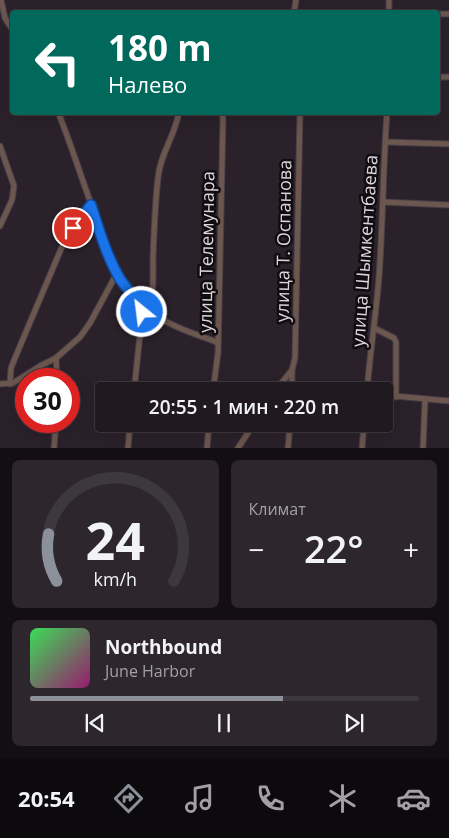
<!DOCTYPE html>
<html lang="ru">
<meta charset="utf-8">
<style>
body{margin:0;font-family:"Open Sans",sans-serif;background:#2d262d;color:#f1f3f6;height:100vh;display:flex;flex-direction:column;font-size:19px;white-space:nowrap}
*{box-sizing:border-box;margin:0}
p{font-size:16px;color:#a2a0a5}
.icon{flex:none;width:28px;height:28px;fill:none;stroke:currentColor;stroke-width:2;stroke-linecap:round;stroke-linejoin:round}
.map{position:relative;height:448px;overflow:hidden}
.side{display:flex;flex-direction:column;gap:12px;padding:12px;background:#120e12;flex:1}
.side>*{flex:none}
.hud{position:absolute;left:10px;top:10px;width:430px;height:105px;border-radius:5px;box-shadow:0 5px 20px #0002,0 0 0 1px #3d383e;background:#00695c;color:#fff;overflow:hidden}
.speed{position:absolute;left:15px;top:368px;display:flex;gap:10px;font-size:25px;font-weight:700;text-align:center}
.speed>*{display:grid;place-content:center;width:65px;height:65px;border-radius:50%;background:#201920;box-shadow:0 5px 20px #0002,0 0 0 1px #3d383e;line-height:1}
.speed .limit{border:8px solid #d22;background:#fff;color:#111}
.pin{position:absolute;display:grid;place-items:center;width:42px;height:42px;color:#fff;margin:-21px;border:2px solid #fff;border-radius:50%;box-shadow:0 1px 5px #0007}
.me{position:absolute;width:55px;margin:-28px;rotate:331deg;stroke-linejoin:round;filter:drop-shadow(0 0 4px #0008)}
.turn{display:flex;align-items:center;gap:18px;height:105px;padding:0 15px;font-size:22px}
.turn .icon{width:65px;height:65px;stroke-width:2.5}
.turn b{display:block;font-size:35px;line-height:42px}
.big{font-size:38px;font-weight:600;line-height:1.1}
.side .tile{flex:1;display:flex;flex-direction:column;justify-content:center;gap:8px;min-width:0;padding:0 18px;border-radius:8px;background:#2d262d}
.side .dial{align-items:center;gap:0}
.dial svg{height:130px;overflow:visible;fill:none;stroke:#3d383e;stroke-width:7;stroke-linecap:round;text-anchor:middle}
.dial text{fill:#f1f3f6;stroke:none}
.song{display:flex;align-items:center;gap:15px}
.cover{width:60px;height:60px;border-radius:8px;background:linear-gradient(135deg,hsl(130 70% 55%),hsl(320 70% 35%))}
.played{height:5px;border-radius:2px;background:linear-gradient(90deg,#8c9099 65%,#3d383e 65%)}
.keys{display:flex;justify-content:space-around;direction:ltr}
.heat{display:flex;justify-content:space-between;align-items:center;font-size:28px;direction:ltr}
.side .tiles{flex:1;display:grid;gap:12px;grid-template-columns:1fr 1fr}
.tile:last-child{grid-column:span 2}
.trip{position:absolute;left:95px;top:382px;width:298px;height:50px;border-radius:5px;background:#201920;box-shadow:0 5px 20px #0002,0 0 0 1px #3d383e;font-weight:600;line-height:50px;text-align:center}
.dock{display:flex;height:80px;justify-content:space-around;align-items:center;background:#0d0a0d;color:#a2a0a5}
.dock .icon{width:35px;height:35px}
.dock .active{color:#8c9099}
.dock b{font-size:22px;color:#f1f3f6}
.map>svg:first-child{display:block}
.lines{fill:none;stroke-linecap:round;stroke-linejoin:round}
.street-casing{stroke:#473e46;stroke-width:7}
.street{stroke:#6c574f;stroke-width:5}
.route-casing{stroke:#114b97;stroke-width:12}
.route{stroke:#1a73e8;stroke-width:9}
.labels{text-anchor:middle;dominant-baseline:central;stroke-width:5;stroke-linejoin:round;paint-order:stroke}
.street-label{font-size:18px;fill:#ddd6dc;stroke:#100c10}
</style>
<div class="map">
<svg width="449" height="448" viewBox="0 0 449 448">
<rect width="100%" height="100%" fill="#2b212a"/>
<g class="lines">
<defs>
<g id="street">
<polyline points="1,0 5,18 12,29"/>
<polyline points="294,12 296,0"/>
<polyline points="389,12 389,0"/>
<polyline points="438,14 449,14"/>
<polyline points="438,77 449,77"/>
<path d="M58,112C71,144 81,177 93,209C105,244 115,279 143,306C160,322 191,333 214,341L218,343"/>
<polyline points="386,142 449,144"/>
<polyline points="0,146 14,186 12,200 0,226"/>
<polyline points="383,202 449,205"/>
<path d="M150,311C154,294 153,276 153,258C154,231 155,204 158,178C160,154 175,136 179,112"/>
<polyline points="374,328 394,338 396,342 396,397"/>
<polyline points="56,358 57,379"/>
<polyline points="0,384 13,383 40,366 56,358 80,337 90,323 117,273"/>
<polyline points="10,384 11,368 15,358 61,249 70,232 91,205"/>
<polyline points="134,391 143,306"/>
<polyline points="213,391 218,353 223,119 222,112"/>
<polyline points="275,391 292,370"/>
<polyline points="292,391 292,370 295,358 300,112"/>
<path d="M367,391C370,353 376,315 379,277C383,222 383,167 387,112"/>
<polyline points="384,395 449,401"/>
<polyline points="54,448 56,421"/>
<polyline points="128,448 130,424"/>
<polyline points="207,448 209,424"/>
<polyline points="238,448 254,424"/>
<polyline points="288,448 290,424"/>
<polyline points="362,448 364,424"/>
<polyline points="423,448 425,400"/>
</g>
</defs>
<use href="#street" class="street-casing"/>
<use href="#street" class="street"/>
</g>
<g class="lines">
<defs>
<path id="route" d="M73,228L91,205C99,230 107,257 120,279C127,289 135,298 143,306L142,312"/>
</defs>
<use href="#route" class="route-casing"/>
<use href="#route" class="route"/>
</g>
<g class="labels">
<g class="street-label">
<text transform="translate(283 241) rotate(-89)">улица Т. Оспанова</text>
<text transform="translate(364 251) rotate(-86)">улица Шымкентбаева</text>
<text transform="translate(206 252) rotate(-89)">улица Телемунара</text>
</g>
</g>
</svg>
<div class="speed"><div class="limit">30</div></div>
<div class="pin" style="left:73px;top:228px;background:#d93025"><svg class="icon" aria-label="arrive" viewBox="0 0 24 24"><path d="M6 21V4h12l-3 4 3 4H6"/></svg></div>
<svg class="me" style="left:142px;top:312px" viewBox="-20 -20 40 40"><circle r="17" fill="#1a73e8" stroke="#fff" stroke-width="3"/><path d="M0-11L8 9 0 5-8 9z" fill="#fff"/></svg>
<div class="trip">20:55 · 1 мин · 220 m</div>
<div class="hud">
<div class="turn"><svg class="icon" aria-label="left" viewBox="0 0 24 24"><path d="M17 20v-9H6M10 6l-5 5 5 5"/></svg><div><b>180 m</b>Налево</div></div>
</div>
</div>
<section class="side">
<div class="tiles">
<div class="tile dial"><svg viewBox="0 0 100 80">
<path d="M14 69A42 42 0 1 1 86 69"/>
<path d="M14 69A42 42 0 0 1 9 40" stroke="#8c9099"/>
<text x="50" y="56" font-size="32" font-weight="700">24</text>
<text x="50" y="72" font-size="11">km/h</text>
</svg></div>
<div class="tile"><p>Климат</p>
<div class="heat"><a>−</a><b class="big">22°</b><a>+</a></div>
</div>
<div class="tile">
<div class="song"><i class="cover"></i><div><b>Northbound</b><p>June Harbor</p></div></div>
<div class="played"></div>
<div class="keys"><svg class="icon" aria-label="previous" viewBox="0 0 24 24"><path d="M18 5L8 12l10 7zM5 5v14"/></svg><svg class="icon" aria-label="pause" viewBox="0 0 24 24"><path d="M8 5v14M16 5v14"/></svg><svg class="icon" aria-label="next" viewBox="0 0 24 24"><path d="M6 5l10 7-10 7zM19 5v14"/></svg></div>
</div>
</div>
</section>
<nav class="dock">
<b>20:54</b>
<svg class="icon active" aria-label="directions" viewBox="0 0 24 24"><path d="M12 3l9 9-9 9-9-9zM9 14v-3h6M13 9l2 2-2 2"/></svg>
<svg class="icon" aria-label="music" viewBox="0 0 24 24"><path d="M9 18V5l10-2v13"/><circle cx="6" cy="18" r="3"/><circle cx="16" cy="16" r="3"/></svg>
<svg class="icon" aria-label="phone" viewBox="0 0 24 24"><path d="M5 4h4l2 5-3 2q2 4 5 5l2-3 5 2v4C11 20 4 13 5 4z"/></svg>
<svg class="icon" aria-label="climate" viewBox="0 0 24 24"><path d="M12 3v18M4 7l16 10M4 17L20 7"/></svg>
<svg class="icon" aria-label="car" viewBox="0 0 24 24"><path d="M5 17H2v-5l4-1 3-4h7l3 4 3 1v5h-3M9 17h6M6 11h13"/><circle cx="7" cy="17" r="2"/><circle cx="17" cy="17" r="2"/></svg>
</nav>
